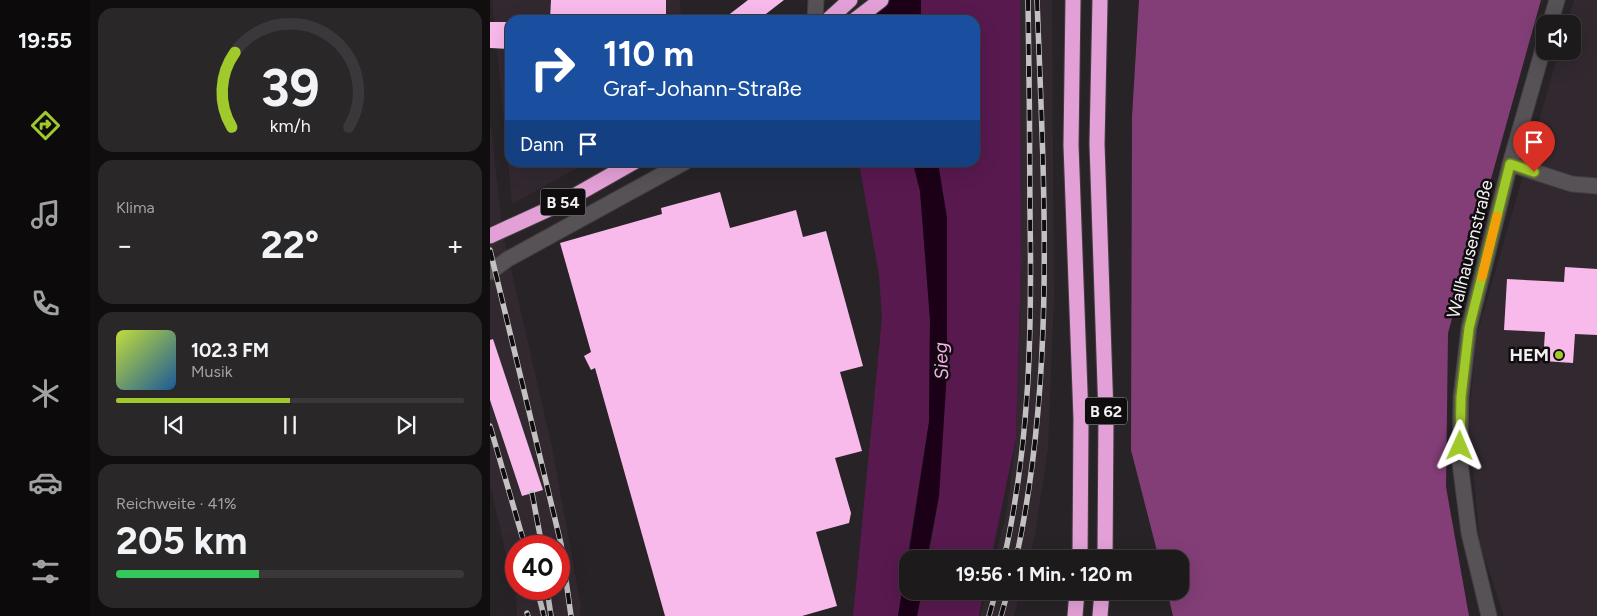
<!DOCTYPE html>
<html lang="de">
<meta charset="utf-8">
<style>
body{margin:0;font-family:Figtree,sans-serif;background:#2a2729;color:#f1f3f6;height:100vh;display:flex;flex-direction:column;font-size:19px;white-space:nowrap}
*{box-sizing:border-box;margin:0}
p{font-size:16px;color:#a0a1a3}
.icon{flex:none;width:28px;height:28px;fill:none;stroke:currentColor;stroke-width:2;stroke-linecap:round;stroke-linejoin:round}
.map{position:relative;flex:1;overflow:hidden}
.drawer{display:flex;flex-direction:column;gap:8px;padding:8px;background:#100e0f;width:400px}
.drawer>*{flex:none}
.guide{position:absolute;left:15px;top:15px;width:475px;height:152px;border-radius:15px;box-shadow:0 5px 20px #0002,0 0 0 1px #3b383b;background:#1a4fa0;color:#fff;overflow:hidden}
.fabs{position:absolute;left:1046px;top:15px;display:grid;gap:10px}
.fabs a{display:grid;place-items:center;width:45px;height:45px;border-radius:10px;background:#1d1a1c;box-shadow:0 5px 20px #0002,0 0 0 1px #3b383b;font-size:25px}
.speed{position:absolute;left:15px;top:535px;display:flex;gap:10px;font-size:25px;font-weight:700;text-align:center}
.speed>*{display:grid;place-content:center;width:65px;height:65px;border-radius:50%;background:#1d1a1c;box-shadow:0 5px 20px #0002,0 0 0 1px #3b383b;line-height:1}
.speed .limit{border:8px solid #d22;background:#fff;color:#111}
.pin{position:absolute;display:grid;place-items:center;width:42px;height:42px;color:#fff;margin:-51px -21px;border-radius:50% 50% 50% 0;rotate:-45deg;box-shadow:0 0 5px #0007}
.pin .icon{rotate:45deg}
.me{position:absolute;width:55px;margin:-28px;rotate:1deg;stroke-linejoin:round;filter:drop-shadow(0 0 4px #0008)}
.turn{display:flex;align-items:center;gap:18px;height:105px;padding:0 15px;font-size:22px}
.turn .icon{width:65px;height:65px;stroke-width:2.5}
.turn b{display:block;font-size:35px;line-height:42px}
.then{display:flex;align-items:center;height:48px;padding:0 15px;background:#0003;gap:10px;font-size:19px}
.big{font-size:38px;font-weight:700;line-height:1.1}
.drawer .widget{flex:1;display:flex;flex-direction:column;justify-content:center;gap:8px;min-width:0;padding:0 18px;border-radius:15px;background:#2a2729}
.drawer .dial{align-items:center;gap:0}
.dial svg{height:130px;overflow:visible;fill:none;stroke:#3b383b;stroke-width:7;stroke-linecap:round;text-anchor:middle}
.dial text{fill:#f1f3f6;stroke:none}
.song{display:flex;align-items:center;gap:15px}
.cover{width:60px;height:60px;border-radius:8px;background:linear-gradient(135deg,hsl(70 70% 55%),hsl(210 70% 35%))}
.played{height:5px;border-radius:2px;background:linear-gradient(90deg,#a0c92b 50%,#3b383b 50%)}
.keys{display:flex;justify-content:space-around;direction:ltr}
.heat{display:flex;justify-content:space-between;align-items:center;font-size:28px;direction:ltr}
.charge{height:8px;border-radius:4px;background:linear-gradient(90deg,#34c759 41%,#3b383b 0)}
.trip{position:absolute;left:409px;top:550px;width:290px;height:50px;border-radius:15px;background:#1d1a1c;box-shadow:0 5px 20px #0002,0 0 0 1px #3b383b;font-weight:700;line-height:50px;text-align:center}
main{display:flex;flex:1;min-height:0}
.tab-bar{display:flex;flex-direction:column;width:90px;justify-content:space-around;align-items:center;background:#0c0a0b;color:#a0a1a3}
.tab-bar .icon{width:35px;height:35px}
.tab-bar .on{color:#a0c92b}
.tab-bar b{font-size:22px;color:#f1f3f6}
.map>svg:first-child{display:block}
.built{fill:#322930;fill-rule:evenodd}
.green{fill:#58194f}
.forest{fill:#833e77}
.water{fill:#1c0018}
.building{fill:#f8b9eb}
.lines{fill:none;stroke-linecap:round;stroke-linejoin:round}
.street-casing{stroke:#423f41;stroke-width:17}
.secondary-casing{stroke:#423f41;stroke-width:17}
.highway-casing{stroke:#423f41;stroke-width:17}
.street{stroke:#565255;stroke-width:15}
.secondary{stroke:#565255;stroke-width:15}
.highway{stroke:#e3a0d6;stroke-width:15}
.rail-casing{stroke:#c4c1c3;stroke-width:5.5}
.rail{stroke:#0f0d0e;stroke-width:4;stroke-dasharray:11;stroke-linecap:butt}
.route-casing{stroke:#68831c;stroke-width:12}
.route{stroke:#a0c92b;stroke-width:9}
.slow{stroke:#f59e0b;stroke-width:9}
.poi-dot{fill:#a0c92b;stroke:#0f0d0e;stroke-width:2}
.labels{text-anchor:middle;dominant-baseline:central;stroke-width:5;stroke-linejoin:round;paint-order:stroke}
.shield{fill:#0f0d0e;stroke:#aeacae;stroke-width:1}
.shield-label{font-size:16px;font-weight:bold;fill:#f2f0f2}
.street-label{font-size:18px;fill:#f2f0f2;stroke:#0f0d0e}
.poi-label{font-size:18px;font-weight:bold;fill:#f2f0f2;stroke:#0f0d0e;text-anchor:end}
.water-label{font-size:19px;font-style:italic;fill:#fbadec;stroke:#0f0d0e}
</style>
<main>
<nav class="tab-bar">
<b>19:55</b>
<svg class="icon on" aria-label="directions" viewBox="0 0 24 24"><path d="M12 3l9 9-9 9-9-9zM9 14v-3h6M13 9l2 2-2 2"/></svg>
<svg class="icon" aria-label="music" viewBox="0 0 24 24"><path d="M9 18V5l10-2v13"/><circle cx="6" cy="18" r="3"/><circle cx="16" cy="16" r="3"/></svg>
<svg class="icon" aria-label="phone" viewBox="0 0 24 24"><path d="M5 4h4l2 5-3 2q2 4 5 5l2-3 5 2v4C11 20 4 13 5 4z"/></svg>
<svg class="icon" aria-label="climate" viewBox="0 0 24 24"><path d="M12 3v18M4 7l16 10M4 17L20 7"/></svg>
<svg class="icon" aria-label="car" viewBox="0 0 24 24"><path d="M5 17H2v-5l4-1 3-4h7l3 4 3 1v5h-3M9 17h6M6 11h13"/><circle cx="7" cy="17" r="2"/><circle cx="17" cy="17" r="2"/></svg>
<svg class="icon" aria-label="filters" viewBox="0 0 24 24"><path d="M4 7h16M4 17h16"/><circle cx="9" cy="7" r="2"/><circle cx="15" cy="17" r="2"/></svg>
</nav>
<section class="drawer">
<div class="widget dial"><svg viewBox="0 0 100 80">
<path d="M14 69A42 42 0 1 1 86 69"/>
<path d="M14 69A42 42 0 0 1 16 23" stroke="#a0c92b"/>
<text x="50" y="56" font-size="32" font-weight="700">39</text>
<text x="50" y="72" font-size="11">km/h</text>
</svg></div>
<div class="widget"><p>Klima</p>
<div class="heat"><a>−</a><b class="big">22°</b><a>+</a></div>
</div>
<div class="widget">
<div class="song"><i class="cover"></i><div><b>102.3 FM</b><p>Musik</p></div></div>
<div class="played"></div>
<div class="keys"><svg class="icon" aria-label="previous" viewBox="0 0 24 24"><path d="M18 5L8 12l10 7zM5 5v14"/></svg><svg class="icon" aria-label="pause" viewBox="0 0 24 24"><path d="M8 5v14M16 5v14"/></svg><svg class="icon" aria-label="next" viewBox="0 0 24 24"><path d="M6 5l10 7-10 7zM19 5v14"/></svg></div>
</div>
<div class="widget"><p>Reichweite · 41%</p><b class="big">205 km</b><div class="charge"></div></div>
</section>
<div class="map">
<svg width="1107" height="616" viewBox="0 0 1107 616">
<rect width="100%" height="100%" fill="#272326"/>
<g class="built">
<polygon points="2,0 190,0 191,20 20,20 20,162 96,163 22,204"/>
<polygon points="530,0 562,0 564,297 558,449 545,535 539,559 505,559 516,515 526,438 531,263"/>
<polygon points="1084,0 1107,0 1107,616 1014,616 990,544 979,425 986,338 1069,51 1082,51 1082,24 1077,24"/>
<path d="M0,120L13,234L62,447L91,606L90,616H27L26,598L0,484ZM26,546H69V589H26Z"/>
<polygon points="497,591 531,591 524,616 490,616"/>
</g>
<g class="green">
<polygon points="431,0 530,0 531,263 526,438 501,559 438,559 449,496 457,218 448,163 485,162 485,20 431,20"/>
<polygon points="369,163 423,163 430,191 440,319 439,422 408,616 363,616 392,318 389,275"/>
<polygon points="432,591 494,591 489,616 427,616"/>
</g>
<polygon class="forest" points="649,0 1051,0 958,333 956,487 979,616 683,616 677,591 690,591 690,559 669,559 641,450 642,117"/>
<g class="water">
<polygon points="385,0 431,0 431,20 386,20"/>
<polygon points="423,163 448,163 457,218 457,372 449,496 437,559 418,559 439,422 440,319 430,191"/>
<polygon points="417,560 418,591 432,591 427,616 408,616"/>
</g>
<g class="building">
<polygon points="61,0 176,0 176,20 60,20"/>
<polygon points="258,0 294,0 268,20 232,20"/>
<polygon points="0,22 20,22 20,49 0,48"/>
<polygon points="230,192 240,228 306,210 313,237 336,231 373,366 350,372 372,451 345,458 361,513 359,523 326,532 347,606 312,616 175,616 105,368 101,370 94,356 101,352 70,243 172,214 171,208"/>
<polygon points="1075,267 1107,269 1107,335 1085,334 1083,363 1053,361 1055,332 1014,330 1017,279 1074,282"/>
<polygon points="3,339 53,490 32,496 0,400 0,340"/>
</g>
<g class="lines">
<defs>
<g id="street">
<polyline points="325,20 326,0"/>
<polyline points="1020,164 1082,184 1107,186"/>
<polyline points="0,272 18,259 195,162"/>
</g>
<g id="secondary">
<polyline points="1060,24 1067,0"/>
<polyline points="999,616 979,533 970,463 971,397 979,328 1020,164 1055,42"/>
</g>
<g id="highway">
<polyline points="583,0 581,145 591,419 590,559"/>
<polyline points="610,0 607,144 616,415 615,559"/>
<polyline points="338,20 360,0"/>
<polyline points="365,20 391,0"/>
<polyline points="0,236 70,204 144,162"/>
<polyline points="585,616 587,591"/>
<polyline points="610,616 612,591"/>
</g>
</defs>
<use href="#street" class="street-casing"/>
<use href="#secondary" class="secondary-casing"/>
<use href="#highway" class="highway-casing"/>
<use href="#street" class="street"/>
<use href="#secondary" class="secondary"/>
<use href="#highway" class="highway"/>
<defs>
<g id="rail">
<polyline points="0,250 71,544 81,616"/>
<polyline points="0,426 35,546"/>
<polyline points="42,493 52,546"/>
<path d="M514,559C540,442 542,332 540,212C540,141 539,71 538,0"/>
<path d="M526,559C566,376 554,186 547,0"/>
<polyline points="47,589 54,616"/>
<polyline points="57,589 61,616"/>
<polyline points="37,613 38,616"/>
<polyline points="499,616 506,591"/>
<polyline points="511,616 518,591"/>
</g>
</defs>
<use href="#rail" class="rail-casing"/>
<use href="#rail" class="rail"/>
</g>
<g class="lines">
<defs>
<polyline id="route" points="970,446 971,397 979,328 1020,164 1044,172"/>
</defs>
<use href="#route" class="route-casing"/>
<use href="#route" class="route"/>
<polyline class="slow" points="992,277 1007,216"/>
</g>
<circle class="poi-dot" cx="1069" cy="355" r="5"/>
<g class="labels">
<g class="shield">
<rect x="50.5" y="188.5" width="45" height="27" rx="4"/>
<rect x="595" y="397.5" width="42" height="27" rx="4"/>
</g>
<g class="shield-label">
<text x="73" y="202">B 54</text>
<text x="616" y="411">B 62</text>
</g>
<g class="street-label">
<text transform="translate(980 249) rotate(-76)">Wallhausenstraße</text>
</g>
<g class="poi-label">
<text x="1059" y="355">HEM</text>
</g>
<g class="water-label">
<text transform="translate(451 361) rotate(-92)">Sieg</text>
</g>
</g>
</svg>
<div class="fabs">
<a><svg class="icon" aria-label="sound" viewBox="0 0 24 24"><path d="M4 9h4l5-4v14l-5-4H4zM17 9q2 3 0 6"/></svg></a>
</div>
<div class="speed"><div class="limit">40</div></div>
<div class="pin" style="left:1044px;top:172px;background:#d93025"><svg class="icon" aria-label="arrive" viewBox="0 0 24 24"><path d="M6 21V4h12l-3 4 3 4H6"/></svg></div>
<svg class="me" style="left:970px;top:446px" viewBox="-20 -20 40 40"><path d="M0-17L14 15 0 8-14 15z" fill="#a0c92b" stroke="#fff" stroke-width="4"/></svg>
<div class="trip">19:56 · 1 Min. · 120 m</div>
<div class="guide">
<div class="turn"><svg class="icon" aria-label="right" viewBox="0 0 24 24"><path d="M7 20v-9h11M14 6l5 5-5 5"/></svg><div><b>110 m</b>Graf-Johann-Straße</div></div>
<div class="then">Dann<svg class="icon" aria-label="arrive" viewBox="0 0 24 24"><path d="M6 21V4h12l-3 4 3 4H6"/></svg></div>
</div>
</div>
</main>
